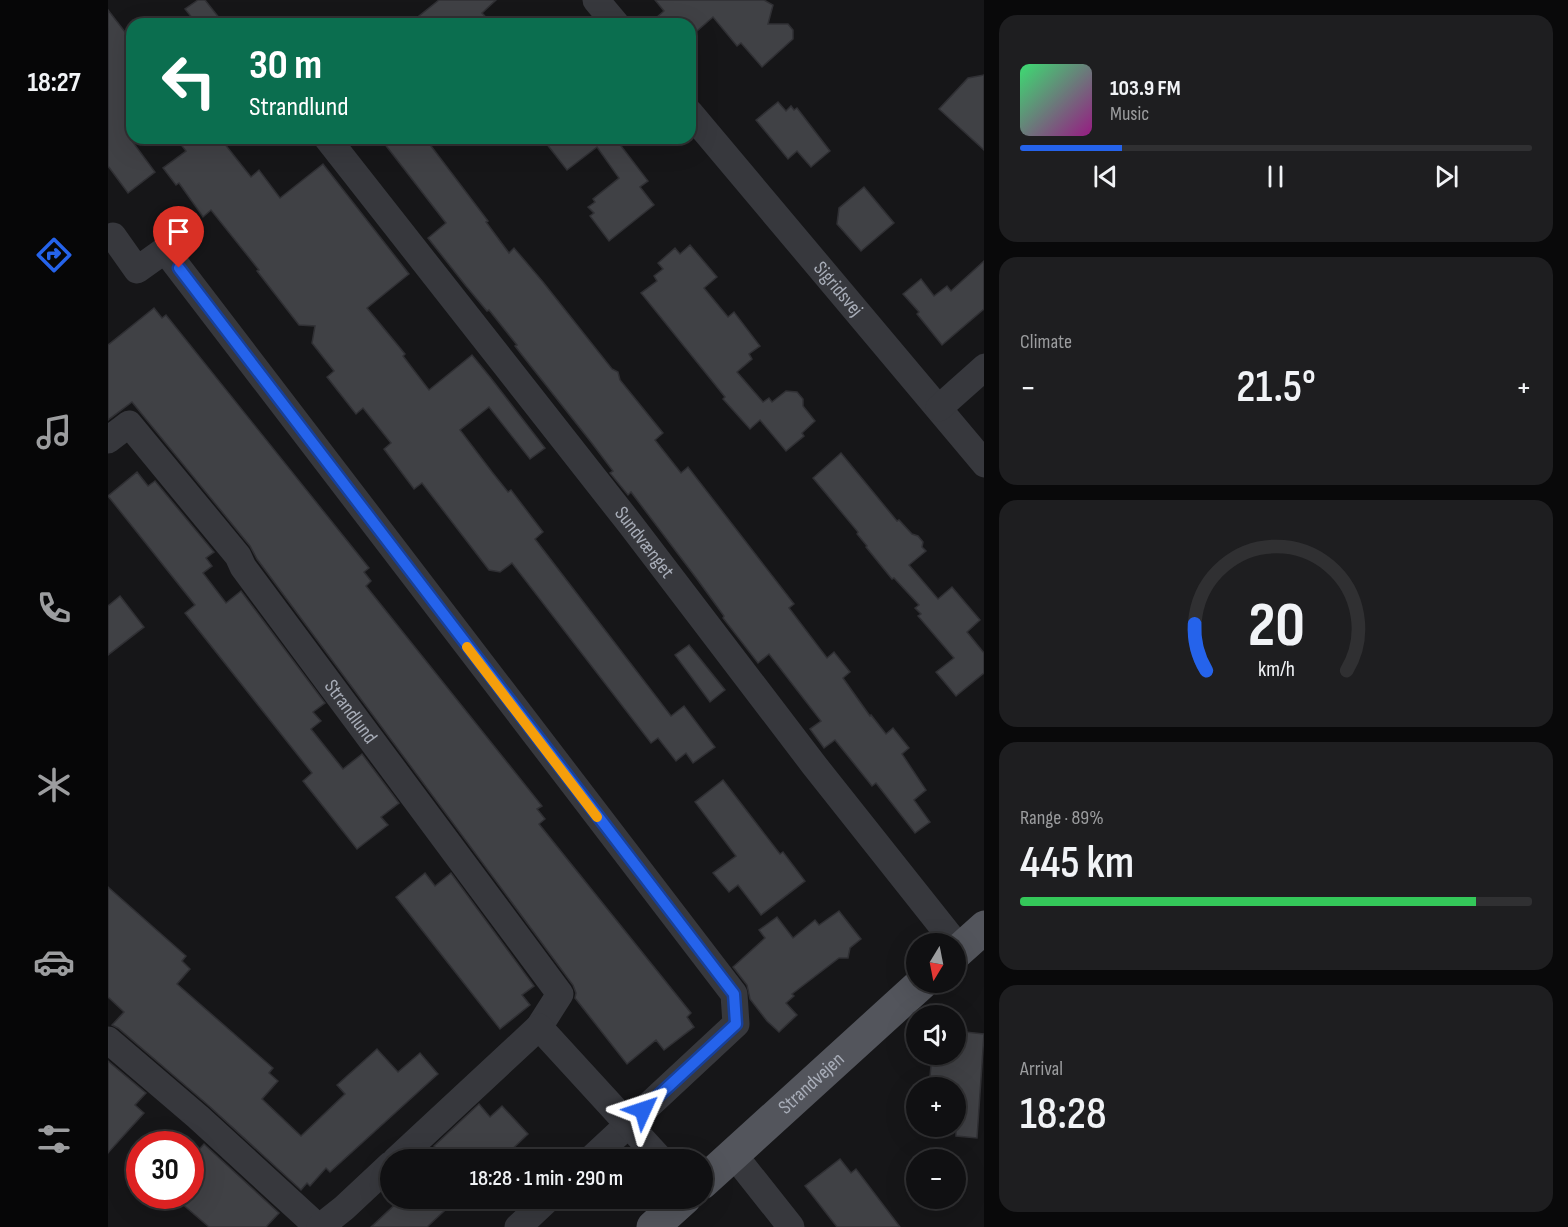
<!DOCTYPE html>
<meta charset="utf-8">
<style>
body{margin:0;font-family:"Sofia Sans Condensed",sans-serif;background:#1e1e20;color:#f1f3f6;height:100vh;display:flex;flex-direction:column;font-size:22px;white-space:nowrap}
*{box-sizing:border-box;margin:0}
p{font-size:20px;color:#9c9d9f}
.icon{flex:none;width:33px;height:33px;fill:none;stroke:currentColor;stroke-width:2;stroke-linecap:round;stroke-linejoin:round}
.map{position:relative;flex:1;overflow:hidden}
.drawer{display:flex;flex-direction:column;gap:15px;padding:15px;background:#09090a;width:584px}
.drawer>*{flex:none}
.banner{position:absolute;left:18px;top:18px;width:570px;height:126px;border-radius:18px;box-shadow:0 6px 24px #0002,0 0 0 2px #303032;background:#0b6e4f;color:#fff;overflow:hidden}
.needle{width:39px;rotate:190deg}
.tools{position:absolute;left:798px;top:933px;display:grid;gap:12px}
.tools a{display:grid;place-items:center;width:60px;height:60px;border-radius:50%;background:#101012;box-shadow:0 6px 24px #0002,0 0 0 2px #303032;font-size:30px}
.speed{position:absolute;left:18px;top:1131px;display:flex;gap:12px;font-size:30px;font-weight:700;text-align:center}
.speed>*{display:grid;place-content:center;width:78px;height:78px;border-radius:50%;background:#101012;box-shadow:0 6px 24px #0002,0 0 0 2px #303032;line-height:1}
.speed .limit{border:9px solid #d22;background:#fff;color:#111}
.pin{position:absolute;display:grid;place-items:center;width:51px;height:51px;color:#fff;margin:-62px -26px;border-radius:50% 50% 50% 0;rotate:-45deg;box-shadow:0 0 6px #0007}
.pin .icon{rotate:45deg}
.me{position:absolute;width:66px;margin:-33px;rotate:48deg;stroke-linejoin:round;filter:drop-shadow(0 0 4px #0008)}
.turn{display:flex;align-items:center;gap:21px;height:126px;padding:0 24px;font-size:27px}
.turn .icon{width:78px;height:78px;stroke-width:2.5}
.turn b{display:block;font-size:42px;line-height:51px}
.big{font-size:45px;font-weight:600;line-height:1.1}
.drawer .widget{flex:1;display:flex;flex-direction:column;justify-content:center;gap:9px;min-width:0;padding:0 21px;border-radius:18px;background:#1e1e20}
.drawer .dial{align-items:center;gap:0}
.dial svg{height:156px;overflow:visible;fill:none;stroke:#303032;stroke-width:7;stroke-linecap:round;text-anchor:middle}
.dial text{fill:#f1f3f6;stroke:none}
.song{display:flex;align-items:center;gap:18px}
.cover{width:72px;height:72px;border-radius:9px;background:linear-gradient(135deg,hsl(140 70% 55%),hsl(310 70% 35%))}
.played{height:6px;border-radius:3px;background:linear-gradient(90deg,#2563eb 20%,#303032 20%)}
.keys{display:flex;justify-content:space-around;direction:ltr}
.heat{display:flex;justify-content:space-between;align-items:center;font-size:33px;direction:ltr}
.charge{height:9px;border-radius:4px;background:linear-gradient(90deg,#34c759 89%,#303032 0)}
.trip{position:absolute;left:272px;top:1149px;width:333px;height:60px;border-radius:30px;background:#101012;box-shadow:0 6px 24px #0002,0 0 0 2px #303032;font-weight:600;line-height:60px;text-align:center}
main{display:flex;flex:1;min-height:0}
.tabs{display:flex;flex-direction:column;width:108px;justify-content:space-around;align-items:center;background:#060607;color:#9c9d9f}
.tabs .icon{width:42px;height:42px}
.tabs .on{color:#2563eb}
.tabs b{font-size:27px;color:#f1f3f6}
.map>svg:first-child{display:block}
.building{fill:#404145;stroke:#303034;stroke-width:1.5}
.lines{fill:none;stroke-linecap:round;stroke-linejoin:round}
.minor{stroke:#37383d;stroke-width:27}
.major{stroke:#53555c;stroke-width:33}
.route-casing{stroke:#184099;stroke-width:15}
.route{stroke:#2563eb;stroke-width:10}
.slow{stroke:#f59e0b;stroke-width:10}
.labels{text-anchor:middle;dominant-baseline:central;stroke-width:6;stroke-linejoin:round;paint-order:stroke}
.street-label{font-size:20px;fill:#a8adb8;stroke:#111113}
</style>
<main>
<nav class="tabs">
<b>18:27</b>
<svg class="icon on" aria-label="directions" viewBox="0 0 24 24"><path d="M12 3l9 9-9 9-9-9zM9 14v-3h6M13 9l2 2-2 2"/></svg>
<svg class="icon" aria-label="music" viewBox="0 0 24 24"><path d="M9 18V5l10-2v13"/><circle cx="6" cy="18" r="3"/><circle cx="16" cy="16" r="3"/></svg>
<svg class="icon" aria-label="phone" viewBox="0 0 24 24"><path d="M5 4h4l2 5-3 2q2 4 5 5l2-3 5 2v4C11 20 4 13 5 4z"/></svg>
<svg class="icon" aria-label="climate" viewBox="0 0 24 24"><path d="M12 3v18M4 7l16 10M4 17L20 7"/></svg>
<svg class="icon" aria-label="car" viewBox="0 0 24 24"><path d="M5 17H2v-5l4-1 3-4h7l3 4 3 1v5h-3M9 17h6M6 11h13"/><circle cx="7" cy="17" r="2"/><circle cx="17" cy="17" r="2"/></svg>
<svg class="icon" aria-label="filters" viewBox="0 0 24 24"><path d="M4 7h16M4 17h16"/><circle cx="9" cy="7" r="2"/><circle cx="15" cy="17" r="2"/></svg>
</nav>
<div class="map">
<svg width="877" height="1227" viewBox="0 0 877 1227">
<rect width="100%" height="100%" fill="#161618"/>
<g class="building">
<polygon points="90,0 97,0 116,24 89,24 77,9"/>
<polygon points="331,0 388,0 374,13 384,24 301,24"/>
<polygon points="547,0 656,0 665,5 660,24 680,24 685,30 685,39 654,67 633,43 629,46 605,17 582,37 582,24 541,24 556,11"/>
<polygon points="0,10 24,41 24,141 47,172 20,193 0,166"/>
<polygon points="876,75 876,150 831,109 860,78"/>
<polygon points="670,102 678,111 683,106 686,110 689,108 722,151 703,167 689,151 680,159 648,120"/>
<polygon points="68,138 112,138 143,177 151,170 172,198 215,164 301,274 259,308 297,354 295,356 321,390 364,355 382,377 437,448 422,459 381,407 352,430 384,472 400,492 403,490 435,532 427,539 563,716 576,706 607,747 585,763 578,753 568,761 550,738 543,743 404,563 392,572 381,570 314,483 306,489 276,449 283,443 255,408 248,414 219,377 226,371 204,343 207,326 191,325 149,271 151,270 103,210 95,217 71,183 68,185 55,168 78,151"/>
<polygon points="272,138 317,138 380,221 378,222 401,253 406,248 435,282 504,369 510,372 512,380 555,433 547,440 573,473 580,467 686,604 681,608 719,658 726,652 742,672 735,678 762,716 763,715 778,734 785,728 801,748 794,754 818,790 806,800 822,822 807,833 768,783 764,786 727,740 716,748 702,729 713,721 661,654 650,663 615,618 616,616 589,579 523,492 520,495 502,473 505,471 483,442 414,355 407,346 409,345 381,310 379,311 358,286 320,238 338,223"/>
<polygon points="434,138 507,138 540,181 532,187 546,205 501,241 482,216 486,213 480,207 487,202 485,199 511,178 489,147 459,170"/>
<polygon points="756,187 786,223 753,251 729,224 731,208"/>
<polygon points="582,245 609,277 596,288 620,317 626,312 652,346 641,354 644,359 629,372 655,402 661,398 664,402 678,391 689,392 695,399 695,406 707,421 694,433 696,436 678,451 652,420 642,429 615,399 617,397 533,293 549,281 546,276 555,269 550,263 567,248 572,254"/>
<polygon points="876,261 876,309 834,345 809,314 811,312 795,294 813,279 826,296 839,286 843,291"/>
<polygon points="46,308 54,318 58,315 261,568 256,572 263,581 258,586 434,806 429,809 437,819 431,824 583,1013 579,1017 586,1027 556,1050 548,1040 519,1064 467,998 468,993 465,985 149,559 142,546 24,402 0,420 0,345"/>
<polygon points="733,453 789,521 791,520 804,534 810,536 815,542 814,547 818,551 801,565 830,599 844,587 872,620 859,632 876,653 876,673 848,696 828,672 846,658 810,616 813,614 807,608 811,605 786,578 784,579 758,547 759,546 749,534 750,532 705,478"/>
<polygon points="29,472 40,486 47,481 106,552 98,558 104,566 95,573 118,603 133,591 217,703 205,712 213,721 203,729 235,769 254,754 291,803 273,817 280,825 249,849 195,781 204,773 77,613 87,605 0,496"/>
<polygon points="12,596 36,627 0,655 0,606"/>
<polygon points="581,645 617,690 602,702 567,655"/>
<polygon points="615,780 672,854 675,852 697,881 653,915 630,885 621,892 605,873 628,856 587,802"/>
<polygon points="317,873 327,886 343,873 426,986 414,995 422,1005 392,1029 288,897"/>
<polygon points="0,887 78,956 74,961 82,969 69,984 165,1068 161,1073 170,1081 154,1099 193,1136 237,1094 229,1085 269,1049 290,1072 312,1053 330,1074 222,1172 218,1168 202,1186 199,1183 193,1190 100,1105 10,1028 4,1025 16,1012 0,997"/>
<polygon points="731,911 753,939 742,948 740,958 731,958 684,994 686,996 678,1003 689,1015 671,1032 659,1021 642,999 639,985 625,967 657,938 651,930 669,917 685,938 707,920 711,925"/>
<polygon points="848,1031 876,1034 869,1138 848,1136 848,1088 821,1088 824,1054 848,1054"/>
<polygon points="0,1061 38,1093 27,1105 36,1113 0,1153"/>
<polygon points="371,1104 382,1117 394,1106 420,1134 393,1160 337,1160 326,1146"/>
<polygon points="96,1144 171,1213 158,1227 101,1227 65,1196 82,1196 82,1159"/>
<polygon points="732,1159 743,1173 748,1169 792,1227 729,1227 697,1186"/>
<polygon points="294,1198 350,1198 319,1227 263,1227"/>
</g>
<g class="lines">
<g class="minor">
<polyline points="488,0 508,24"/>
<path id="s1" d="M582,113L877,464"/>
<path id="s2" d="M219,138L523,525L706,765L852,949"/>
<polyline points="5,236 29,270 57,250 626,994 628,1024 482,1160"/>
<polyline points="831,408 877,367"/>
<path id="s3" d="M0,440L21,424L130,556L135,567L452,994L431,1027"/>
<polyline points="0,1040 90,1117 210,1227"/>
<polyline points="626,1155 683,1227"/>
<polyline points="288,1160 431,1027 553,1160"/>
<polyline points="212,1227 236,1208 282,1165"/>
<polyline points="410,1227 441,1198"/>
</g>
<g class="major">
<polyline points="848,953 877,927"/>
<path id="s4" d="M594,1183L815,982"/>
<polyline points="545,1227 577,1198"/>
</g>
</g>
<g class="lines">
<defs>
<polyline id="route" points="71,268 626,994 628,1024 535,1110"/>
</defs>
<use href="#route" class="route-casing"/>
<use href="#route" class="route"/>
<polyline class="slow" points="359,647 489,817"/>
</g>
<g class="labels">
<g class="street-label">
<text stroke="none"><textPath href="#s1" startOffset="230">Sigridsvej</textPath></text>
<text stroke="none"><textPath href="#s2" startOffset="514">Sundvænget</textPath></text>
<text stroke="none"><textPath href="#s3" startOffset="390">Strandlund</textPath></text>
<text stroke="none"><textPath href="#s4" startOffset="148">Strandvejen</textPath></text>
</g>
</g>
</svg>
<div class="tools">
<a><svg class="needle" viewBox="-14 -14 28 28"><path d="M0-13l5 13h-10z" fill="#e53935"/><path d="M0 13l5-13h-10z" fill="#9c9d9f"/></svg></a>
<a><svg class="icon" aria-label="sound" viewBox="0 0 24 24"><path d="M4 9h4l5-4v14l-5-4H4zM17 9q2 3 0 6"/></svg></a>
<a>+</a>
<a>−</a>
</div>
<div class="speed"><div class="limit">30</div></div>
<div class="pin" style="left:71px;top:268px;background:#d93025"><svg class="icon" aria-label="arrive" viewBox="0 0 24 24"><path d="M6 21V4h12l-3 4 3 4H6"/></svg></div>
<svg class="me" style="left:535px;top:1110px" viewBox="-20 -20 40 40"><path d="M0-17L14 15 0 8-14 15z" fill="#2563eb" stroke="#fff" stroke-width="4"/></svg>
<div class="trip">18:28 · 1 min · 290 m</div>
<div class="banner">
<div class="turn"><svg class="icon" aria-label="left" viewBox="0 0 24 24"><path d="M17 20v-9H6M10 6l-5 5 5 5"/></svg><div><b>30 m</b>Strandlund</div></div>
</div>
</div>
<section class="drawer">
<div class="widget">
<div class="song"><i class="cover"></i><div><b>103.9 FM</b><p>Music</p></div></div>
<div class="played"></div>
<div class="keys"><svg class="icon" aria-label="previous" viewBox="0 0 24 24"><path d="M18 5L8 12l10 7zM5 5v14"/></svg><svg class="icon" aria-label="pause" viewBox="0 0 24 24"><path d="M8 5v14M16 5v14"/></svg><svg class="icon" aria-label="next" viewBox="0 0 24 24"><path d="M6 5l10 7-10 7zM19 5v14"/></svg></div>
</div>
<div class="widget"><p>Climate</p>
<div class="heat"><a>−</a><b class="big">21.5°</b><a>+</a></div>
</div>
<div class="widget dial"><svg viewBox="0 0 100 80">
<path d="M14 69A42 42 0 1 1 86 69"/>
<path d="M14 69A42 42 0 0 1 8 45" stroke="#2563eb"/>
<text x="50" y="56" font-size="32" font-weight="700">20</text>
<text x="50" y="72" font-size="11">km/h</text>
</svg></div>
<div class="widget"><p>Range · 89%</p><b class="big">445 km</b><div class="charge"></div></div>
<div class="widget"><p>Arrival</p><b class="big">18:28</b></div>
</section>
</main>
